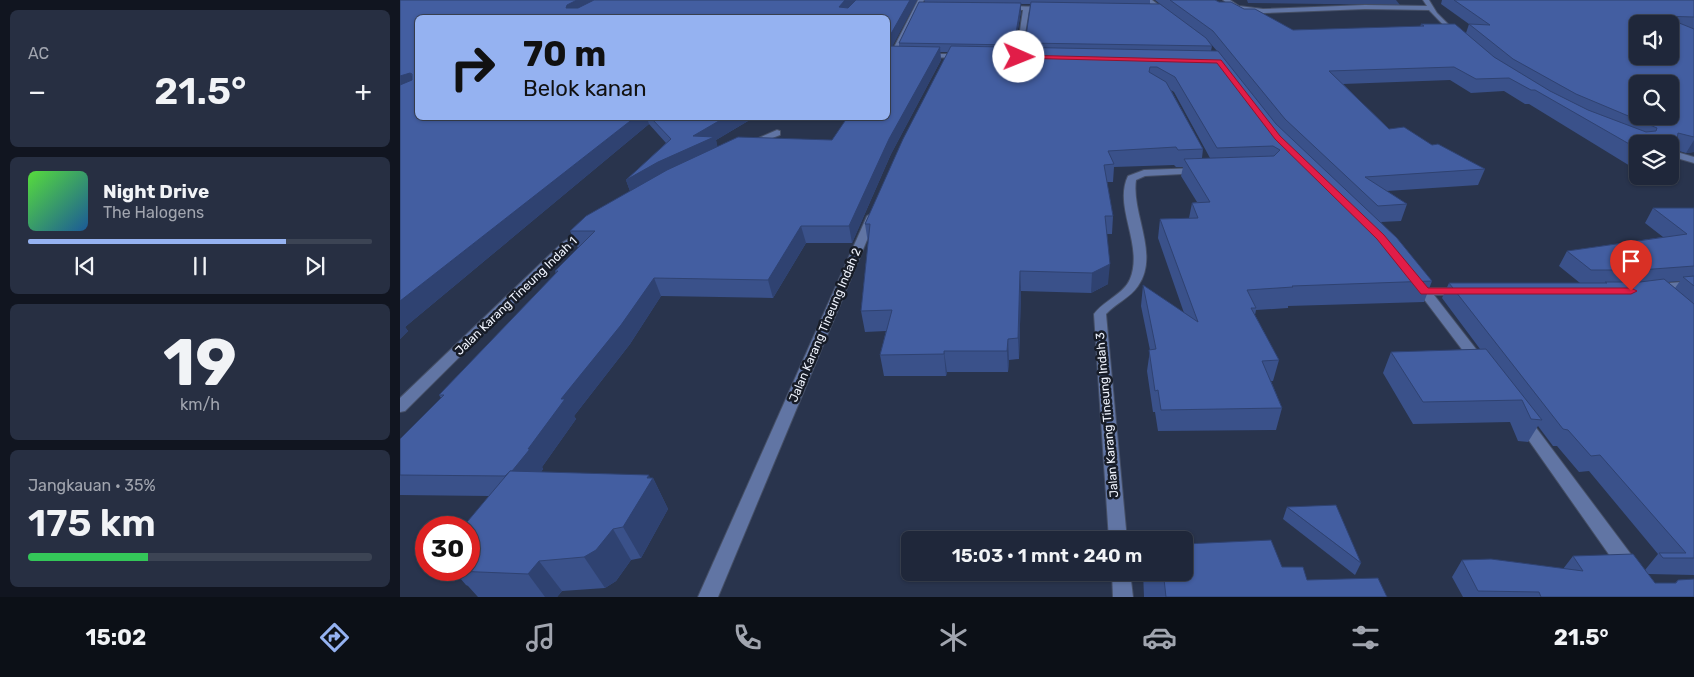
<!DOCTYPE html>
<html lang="id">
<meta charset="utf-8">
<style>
body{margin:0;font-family:Rubik,sans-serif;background:#272f42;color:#f1f3f6;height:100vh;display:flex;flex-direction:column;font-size:19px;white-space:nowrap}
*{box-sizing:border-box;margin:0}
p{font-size:16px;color:#a1a5af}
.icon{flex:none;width:28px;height:28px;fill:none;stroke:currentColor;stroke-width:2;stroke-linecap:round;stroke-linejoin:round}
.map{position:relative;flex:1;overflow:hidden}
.panel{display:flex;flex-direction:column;gap:10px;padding:10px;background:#111520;width:400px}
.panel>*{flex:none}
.banner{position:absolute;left:15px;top:15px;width:475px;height:105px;border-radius:8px;box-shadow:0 1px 4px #0004,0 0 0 1px #3c4454;background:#95b2f1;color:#111;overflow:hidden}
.tools{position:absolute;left:1229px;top:15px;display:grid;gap:10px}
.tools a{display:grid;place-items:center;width:50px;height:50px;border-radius:8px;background:#1f273a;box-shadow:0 1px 4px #0004,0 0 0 1px #3c4454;font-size:25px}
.speed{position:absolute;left:15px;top:516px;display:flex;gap:10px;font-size:25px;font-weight:700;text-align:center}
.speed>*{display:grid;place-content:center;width:65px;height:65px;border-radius:50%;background:#1f273a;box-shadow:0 1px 4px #0004,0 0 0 1px #3c4454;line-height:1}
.speed .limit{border:8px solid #d22;background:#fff;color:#111}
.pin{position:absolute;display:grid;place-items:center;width:42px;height:42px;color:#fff;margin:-51px -21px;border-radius:50% 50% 50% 0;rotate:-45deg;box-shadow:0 0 5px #0007}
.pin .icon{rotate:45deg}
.me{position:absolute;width:55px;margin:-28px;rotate:91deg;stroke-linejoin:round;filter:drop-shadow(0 0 4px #0008)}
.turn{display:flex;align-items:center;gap:18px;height:105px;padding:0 25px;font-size:22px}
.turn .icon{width:65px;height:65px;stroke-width:2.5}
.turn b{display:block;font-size:35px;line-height:42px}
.big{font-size:38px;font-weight:600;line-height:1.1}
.panel .widget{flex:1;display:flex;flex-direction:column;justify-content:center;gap:8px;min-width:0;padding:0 18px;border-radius:8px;background:#272f42}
.panel .dial{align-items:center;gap:0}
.dial b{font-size:65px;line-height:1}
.song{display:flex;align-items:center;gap:15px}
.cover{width:60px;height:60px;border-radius:8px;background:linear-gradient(135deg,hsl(110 70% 55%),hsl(210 70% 35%))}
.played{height:5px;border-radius:2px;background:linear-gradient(90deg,#95b2f1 75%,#3c4454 75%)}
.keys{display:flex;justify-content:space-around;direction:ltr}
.heat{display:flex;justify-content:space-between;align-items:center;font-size:28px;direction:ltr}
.charge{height:8px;border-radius:4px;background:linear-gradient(90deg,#34c759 35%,#3c4454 0)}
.trip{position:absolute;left:501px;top:531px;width:292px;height:50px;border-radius:8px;background:#1f273a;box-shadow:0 1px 4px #0004,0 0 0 1px #3c4454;font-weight:600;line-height:50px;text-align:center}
.tab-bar{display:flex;height:80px;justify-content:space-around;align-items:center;background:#0c1017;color:#a1a5af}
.tab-bar .icon{width:35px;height:35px}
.tab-bar .active{color:#95b2f1}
.tab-bar b{font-size:22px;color:#f1f3f6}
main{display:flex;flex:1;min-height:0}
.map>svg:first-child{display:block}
.green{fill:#34497c}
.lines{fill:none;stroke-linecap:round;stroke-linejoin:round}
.minor-casing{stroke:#454f66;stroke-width:2}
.minor{fill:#6175a4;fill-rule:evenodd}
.wall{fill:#3a518a;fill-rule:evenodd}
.shaded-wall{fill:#2f4271}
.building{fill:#435ea1;stroke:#2f4271;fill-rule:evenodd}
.route{fill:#e11d48;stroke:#92132f}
.labels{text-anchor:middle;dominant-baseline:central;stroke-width:5;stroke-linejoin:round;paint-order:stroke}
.street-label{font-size:12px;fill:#f0f4fe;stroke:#171c27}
</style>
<main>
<section class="panel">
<div class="widget"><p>AC</p>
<div class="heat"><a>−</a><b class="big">21.5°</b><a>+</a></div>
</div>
<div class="widget">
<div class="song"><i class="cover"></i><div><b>Night Drive</b><p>The Halogens</p></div></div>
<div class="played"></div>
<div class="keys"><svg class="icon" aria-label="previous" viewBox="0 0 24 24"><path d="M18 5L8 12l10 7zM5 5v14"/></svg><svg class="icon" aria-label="pause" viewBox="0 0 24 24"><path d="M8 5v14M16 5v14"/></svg><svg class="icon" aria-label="next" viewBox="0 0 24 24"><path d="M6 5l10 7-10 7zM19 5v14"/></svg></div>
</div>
<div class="widget dial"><b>19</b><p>km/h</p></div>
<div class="widget"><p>Jangkauan · 35%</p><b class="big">175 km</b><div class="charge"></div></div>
</section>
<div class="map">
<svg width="1294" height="597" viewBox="0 0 1294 597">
<rect width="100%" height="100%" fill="#29344d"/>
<polygon class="green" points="847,0 996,0 1000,5 848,3"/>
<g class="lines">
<defs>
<g id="minor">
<polygon points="518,0 524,0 496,55 491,56 490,55"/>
<polygon points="745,0 752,0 771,14 766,15"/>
<polygon points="823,0 830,0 839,6 863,9 965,5 1027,6 1023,0 1029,0 1037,13 1060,36 1055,37 1029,10 965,9 863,13 835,9"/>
<polygon points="606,6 646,7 649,9 646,11 629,10 621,58 616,57 623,10 604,9"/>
<polygon points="523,54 563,54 566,56 563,58 521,57 520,56"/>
<polygon points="377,130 380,131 380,135 352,146 349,147 345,144"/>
<polygon points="1270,150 1294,157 1294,163 1270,156"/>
<path d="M798,168L801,169V173L745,176L736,180C731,213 760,255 738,286C730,298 716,303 706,314L727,540H709L694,314C703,301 724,294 730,279C744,245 713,207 728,176L744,170Z"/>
<polygon points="472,213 477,216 318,597 298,597 467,216"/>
<polygon points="188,227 192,228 193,230 192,232 171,246 5,411 0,412 0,398 163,242"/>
<polygon points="1017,278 1021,279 1028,288 1066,288 1068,291 1066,294 1062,295 1034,295 1083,358 1085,361 1083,364 1073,364 1011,282"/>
<polygon points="1294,281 1294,289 1257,292 1251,288 1257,284"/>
<polygon points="1123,415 1128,417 1236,561 1238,567 1236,573 1229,575 1222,573 1118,425 1115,421 1118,417"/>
<polygon points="712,572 730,572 733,597 713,597"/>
</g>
</defs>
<use href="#minor" class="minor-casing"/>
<use href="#minor" class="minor"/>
</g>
<g class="wall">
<path d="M0,0H517L492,46H499V43L525,2L524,0H750V4L769,11L755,0H815L819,2L844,9L893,30L1020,27L1021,24L1066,33L1069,24L1041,4L1042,0H1294V152L1286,153L1272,149L1270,152V144H1238V166L1235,169L1129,104H1125L1104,91L1071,93L1050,80L943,84L989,129L1032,145L1085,169L1078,185L987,191L1007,204L1001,221L981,222L1032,281L1024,302L888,306V308L856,310L855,315L879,360L873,381H871L882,408L876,430L758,431L755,412H753L747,371L750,350L741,306L743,285L784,313L758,238L760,219L789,218L792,203L797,202L781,176L783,167H776L774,165L714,167L713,182H707L713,216L712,234H707L708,284L691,293L621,291L619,359L609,360L608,372H547L546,376H484L480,355L486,331L465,332L461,311L468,243L465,224L548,52H540L541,60L491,154L452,243H406L373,298L261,296L230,344L174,416L176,419L142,467L143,469L141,472L253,478L268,509L241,558L231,560L216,581L205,588L162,591L157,597H78L68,586L66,585L53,570H69L89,496L0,495V439L41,398L39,395L156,274L155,271L178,248L170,231L230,191L226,180L266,143L249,124L5,327L8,331L0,339ZM621,4H630L625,43V47H615L621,11ZM488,18V118L432,140L317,147L316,140L353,118H18ZM809,41L811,44L817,51H811L812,46ZM771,90L774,92L810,158H802L803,149Z"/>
<path d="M1253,208H1294V575L1248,574L1255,583H1275L1278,580L1294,597H1063L1052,577L1062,560L1163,569L1173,556L1245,570L1258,554L1189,471L1179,472L1157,446H1153L1138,426L1128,442L1118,441L1110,422L1013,424L983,373L991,352L1080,349L1042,298L1049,283H1180L1159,266L1167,251L1263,237L1245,223ZM1280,281L1275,288L1268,282Z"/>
<polygon points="887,507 961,563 955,575 883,519"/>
<polygon points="882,567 907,580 987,597 744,597 743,572 785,572"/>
</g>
<g class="shaded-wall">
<polygon points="177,0 204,0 171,16 166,8 167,5"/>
<polygon points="445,0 456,0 442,18 439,7"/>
<polygon points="510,0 517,0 490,51 488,52 488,39"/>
<polygon points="621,3 621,11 614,53 614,45"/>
<polygon points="540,47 541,60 491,154 452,243 449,226 489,139"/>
<polygon points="10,73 17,86 0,93 0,76"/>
<polygon points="234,118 247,118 249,124 5,327 8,331 0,339 0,301"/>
<polygon points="324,118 353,118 316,140 319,152 232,197 226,180 293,136"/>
<polygon points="1277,140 1270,152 1270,146 1274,141"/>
<polygon points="1294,140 1294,152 1286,153"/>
<polygon points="401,226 406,243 373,298 368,280"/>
<polygon points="710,264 708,284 691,293 692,273"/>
<polygon points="620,271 621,291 619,359 618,338"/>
<polygon points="254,278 261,296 230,344 174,416 176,419 142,467 143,469 122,497 108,477 128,449 161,399"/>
<polygon points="608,339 609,360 608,372 607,351"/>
<polygon points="544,351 547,372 546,376 544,354"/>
<polygon points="249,475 251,480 253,478 268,509 241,558 223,527"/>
<polygon points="213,529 231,560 216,581 205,588 184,557"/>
<polygon points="139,561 162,591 157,597 145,597 128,574"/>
</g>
<g class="building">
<polygon points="0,0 177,0 167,5 166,8 178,8 194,0 445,0 439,7 448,8 456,0 510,0 488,39 488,18 18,18 18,118 234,118 0,301 0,85 12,80 12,74 10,73 0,76"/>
<path d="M770,0H815L819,2H831L844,9H855L893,30L1024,26L1021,24H1055L1094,57L1150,91L1188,110L1246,132L1256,131L1257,128L1176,94L1113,59L1069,24L1090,25L1054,0H1294V17L1262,16L1294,29V137L1278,133L1277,140L1274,141L1270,146V144H1238V149L1135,90H1131L1109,78L1076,79L1054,67L929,71L989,129L1004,127L1032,145L1038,144L1085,169L965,177L1007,204L978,206L885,119L813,31ZM1238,24H1270V56H1238ZM1238,84H1270V116H1238Z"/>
<polygon points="519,2 621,3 614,45 499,43"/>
<polygon points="631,2 760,4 806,38 812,46 625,43"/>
<polygon points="488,46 540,47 489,139 449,226 401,226 368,280 254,278 221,325 161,399 165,399 128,449 130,449 112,471 110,471 105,476 0,475 0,439 44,395 39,395 158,271 155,271 195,231 170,231 186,216 267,170 338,137 432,140 447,118 488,118"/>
<polygon points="551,46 818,51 876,124 997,238 1032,281 892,286 893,287 847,290 856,308 851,308 879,360 862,361 882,408 761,410 758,390 755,391 749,350 756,349 743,285 798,322 760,219 798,218 792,203 810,202 784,159 874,156 880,150 873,146 817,148 775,77 757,67 750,67 749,72 766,82 803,149 778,150 776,147 708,151 714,164 704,165 713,216 705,216 710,264 692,273 620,271 618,338 608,339 607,351 544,351 544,354 480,355 492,310 461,311 470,224 465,224 503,139"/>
<polygon points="251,118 324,118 293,136 314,137 258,162 226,180 271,139"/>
<polygon points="1253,208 1294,208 1294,266 1240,270 1191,270 1167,251 1287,234"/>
<polygon points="1294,276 1294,286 1283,277"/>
<polygon points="1264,279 1294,304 1294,558 1263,558 1259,553 1286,553 1200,455 1191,456 1168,430 1163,429 1049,283 1207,283 1205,282 1240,282"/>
<polygon points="1086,349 1142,420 1131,419 1122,400 1023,402 991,352"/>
<polygon points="110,471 249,475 247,478 253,478 223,527 213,529 196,550 184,557 139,561 128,574 55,571 56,570 69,570 69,528 62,528"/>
<polygon points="936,505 961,563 887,507"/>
<polygon points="871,540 882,567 903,567 907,580 978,578 987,597 766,597 764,579 749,580 749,572 785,572 785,544"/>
<polygon points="1233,554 1255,583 1276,583 1278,580 1294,579 1294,597 1141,597 1139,592 1078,591 1062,560 1091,559 1183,571 1173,556"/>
</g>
<polygon class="route" points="619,55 821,60 880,136 984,235 1028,288 1231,288 1237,291 1231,294 1021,294 977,239 875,139 817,63 617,58 616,57"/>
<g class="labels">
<g class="street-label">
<text transform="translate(116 296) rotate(-44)">Jalan Karang Tineung Indah 1</text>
<text transform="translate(425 325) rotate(-67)">Jalan Karang Tineung Indah 2</text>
<text transform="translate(707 415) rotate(-95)">Jalan Karang Tineung Indah 3</text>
</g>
</g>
</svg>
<div class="tools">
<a><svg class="icon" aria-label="sound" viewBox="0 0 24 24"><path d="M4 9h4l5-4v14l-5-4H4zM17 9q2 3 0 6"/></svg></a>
<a><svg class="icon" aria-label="search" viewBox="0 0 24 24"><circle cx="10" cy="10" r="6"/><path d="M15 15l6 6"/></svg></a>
<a><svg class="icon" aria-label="layers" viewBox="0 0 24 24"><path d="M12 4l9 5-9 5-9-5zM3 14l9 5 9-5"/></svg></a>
</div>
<div class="speed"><div class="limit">30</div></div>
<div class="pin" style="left:1231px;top:291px;background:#d93025"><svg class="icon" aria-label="arrive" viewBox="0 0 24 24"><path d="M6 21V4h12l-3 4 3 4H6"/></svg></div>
<svg class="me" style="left:619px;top:57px" viewBox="-20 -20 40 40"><circle r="19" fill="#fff"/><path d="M0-13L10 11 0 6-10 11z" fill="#e11d48"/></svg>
<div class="trip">15:03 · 1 mnt · 240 m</div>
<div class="banner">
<div class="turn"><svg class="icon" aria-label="right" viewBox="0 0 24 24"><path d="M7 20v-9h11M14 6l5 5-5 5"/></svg><div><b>70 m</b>Belok kanan</div></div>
</div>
</div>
</main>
<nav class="tab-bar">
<b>15:02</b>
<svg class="icon active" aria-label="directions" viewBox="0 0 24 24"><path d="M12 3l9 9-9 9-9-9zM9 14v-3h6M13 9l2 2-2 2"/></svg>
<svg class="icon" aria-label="music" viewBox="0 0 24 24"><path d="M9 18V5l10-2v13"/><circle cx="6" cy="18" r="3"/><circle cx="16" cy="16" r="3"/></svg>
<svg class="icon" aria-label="phone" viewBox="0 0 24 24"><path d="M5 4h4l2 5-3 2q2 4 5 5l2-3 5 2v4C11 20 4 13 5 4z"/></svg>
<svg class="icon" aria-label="climate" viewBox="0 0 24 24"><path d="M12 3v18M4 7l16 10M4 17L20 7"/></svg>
<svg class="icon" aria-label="car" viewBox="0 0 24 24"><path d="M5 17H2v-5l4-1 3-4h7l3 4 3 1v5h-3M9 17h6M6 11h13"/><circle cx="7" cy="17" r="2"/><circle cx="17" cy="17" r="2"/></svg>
<svg class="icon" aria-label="filters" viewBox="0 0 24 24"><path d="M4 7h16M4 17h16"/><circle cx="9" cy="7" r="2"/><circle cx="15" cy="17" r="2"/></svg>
<b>21.5°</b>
</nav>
